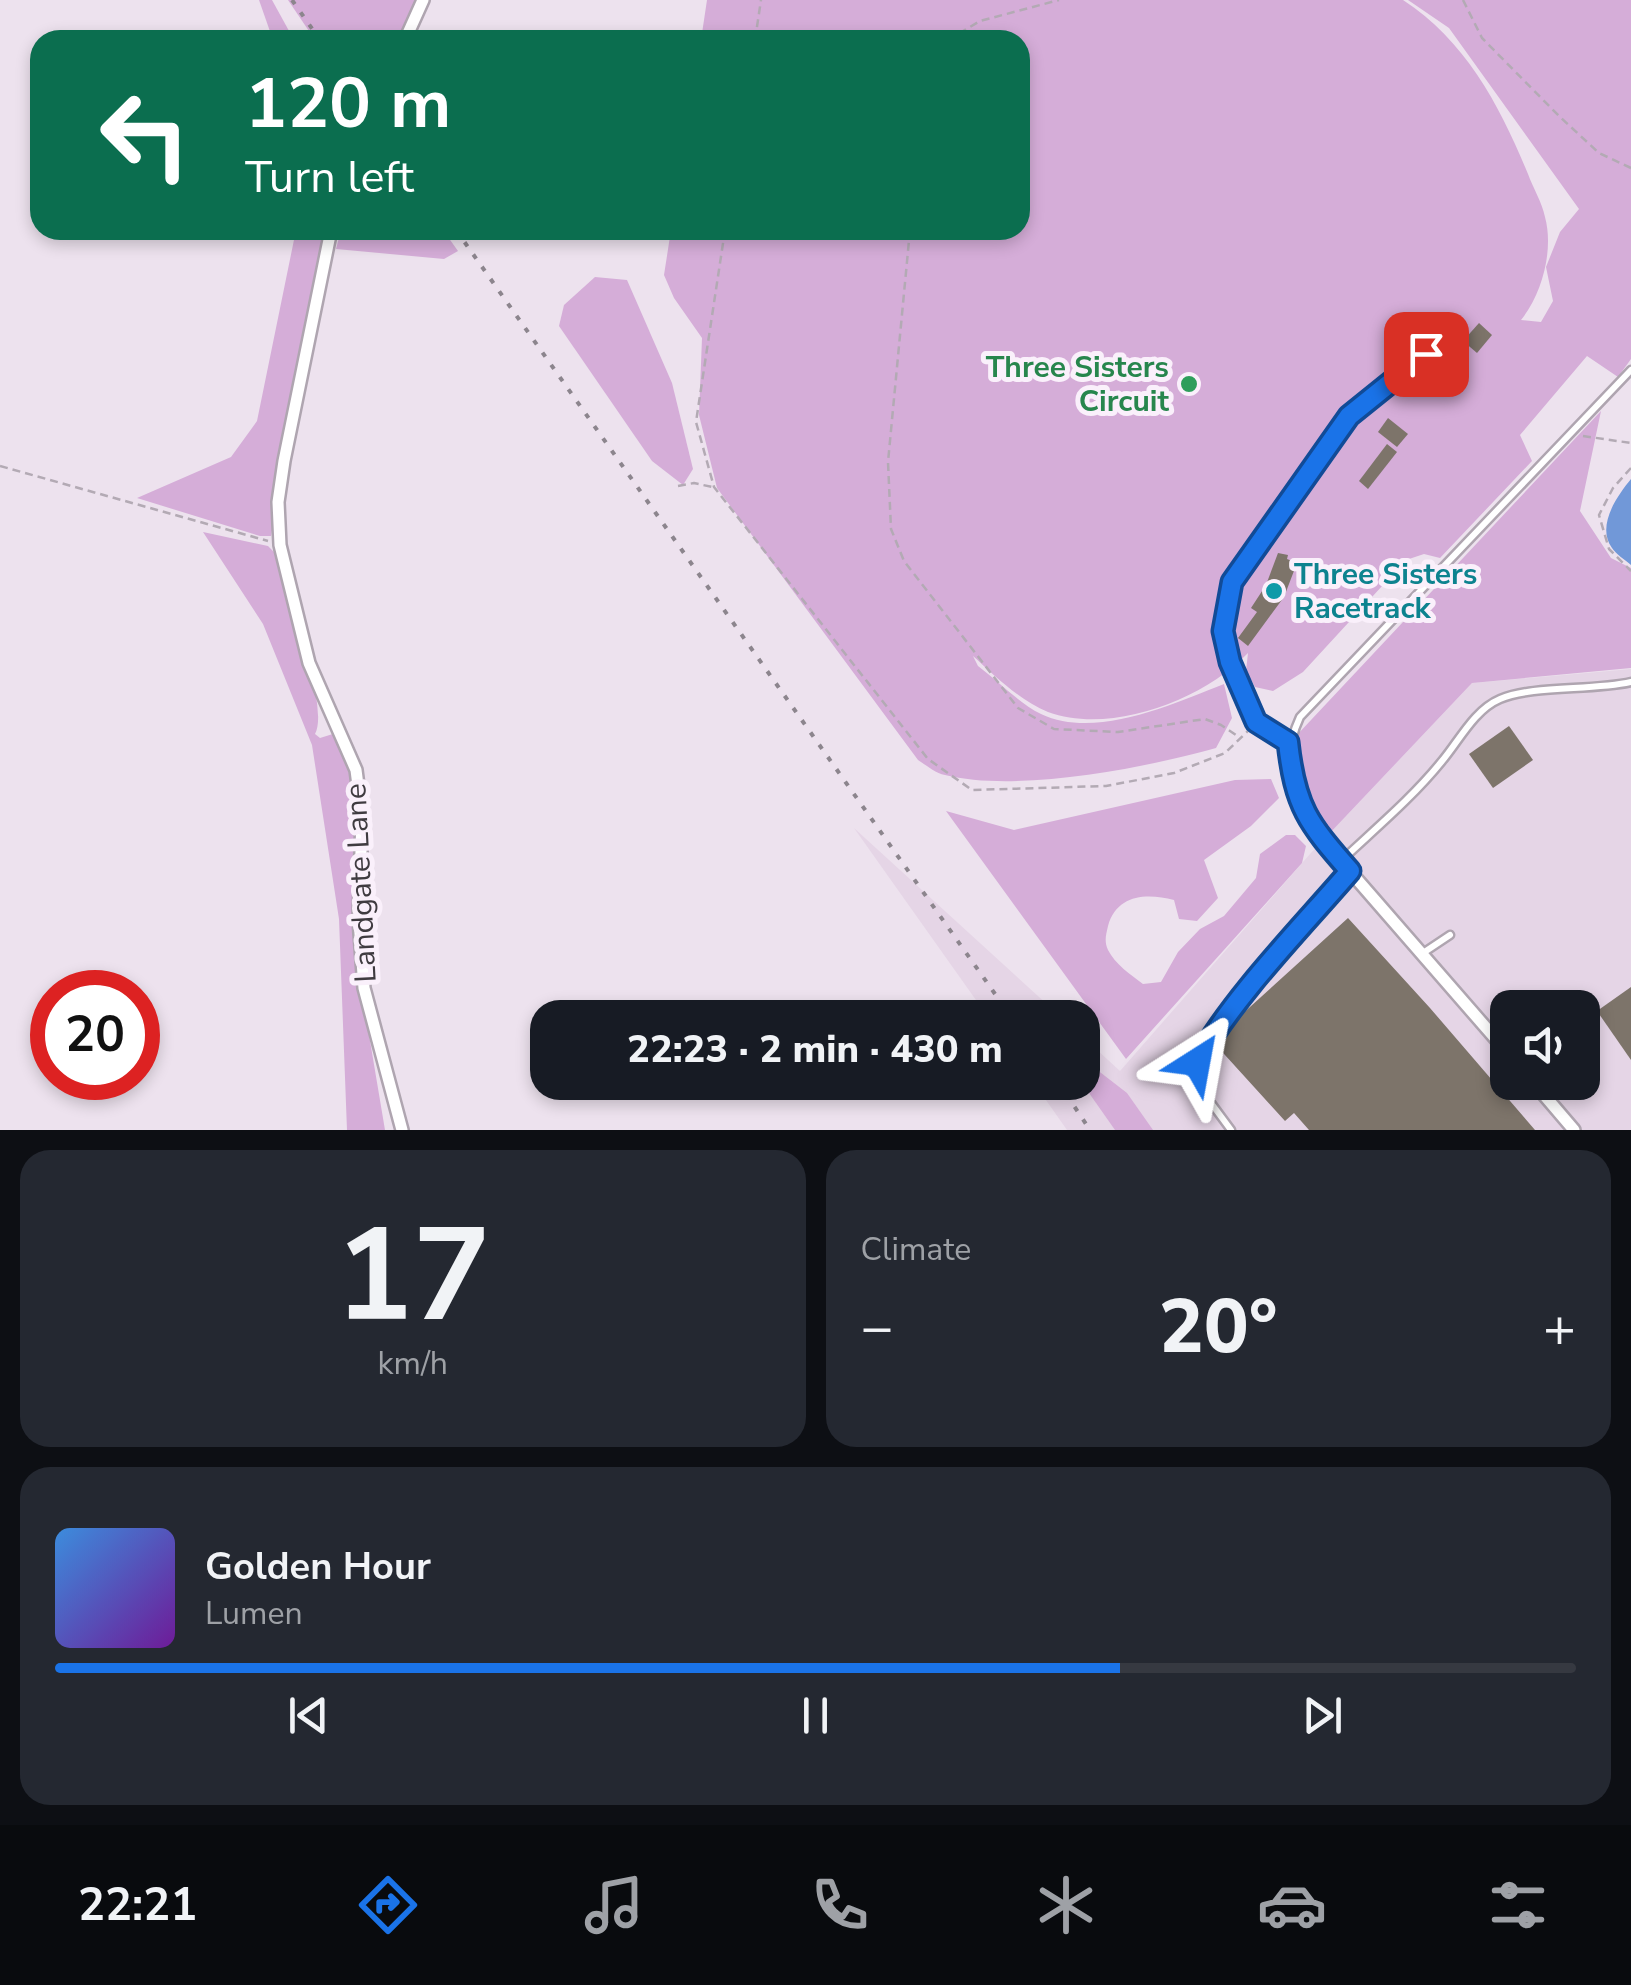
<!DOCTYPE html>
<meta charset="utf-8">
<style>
body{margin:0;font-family:"Nunito Sans",sans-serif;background:#242831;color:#f1f3f6;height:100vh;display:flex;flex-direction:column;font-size:38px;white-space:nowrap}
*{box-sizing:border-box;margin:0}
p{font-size:32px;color:#9ea1a6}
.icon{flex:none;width:55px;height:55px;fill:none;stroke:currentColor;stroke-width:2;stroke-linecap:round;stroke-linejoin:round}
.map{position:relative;height:1130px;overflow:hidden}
.sheet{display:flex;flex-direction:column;gap:20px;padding:20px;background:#0d0f14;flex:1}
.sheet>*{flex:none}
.top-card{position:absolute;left:30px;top:30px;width:1000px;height:210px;border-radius:30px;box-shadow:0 5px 15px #0003;background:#0b6e4f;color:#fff;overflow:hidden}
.buttons{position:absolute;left:1490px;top:990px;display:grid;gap:20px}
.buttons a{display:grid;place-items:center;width:110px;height:110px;border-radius:20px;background:#171b24;box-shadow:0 5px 15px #0003;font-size:50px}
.speed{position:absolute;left:30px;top:970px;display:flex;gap:20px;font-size:50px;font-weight:700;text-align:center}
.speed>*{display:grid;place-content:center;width:130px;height:130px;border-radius:50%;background:#171b24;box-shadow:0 5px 15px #0003;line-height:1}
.speed .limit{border:15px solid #d22;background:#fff;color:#111}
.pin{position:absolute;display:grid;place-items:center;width:85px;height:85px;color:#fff;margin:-42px;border-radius:20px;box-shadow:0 5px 15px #0006}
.me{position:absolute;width:110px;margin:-55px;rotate:34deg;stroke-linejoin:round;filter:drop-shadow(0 0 8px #0008)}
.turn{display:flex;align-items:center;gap:35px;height:210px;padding:0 50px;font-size:45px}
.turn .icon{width:130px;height:130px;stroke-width:2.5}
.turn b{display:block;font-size:70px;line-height:85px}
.big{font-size:75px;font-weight:800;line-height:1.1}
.sheet .widget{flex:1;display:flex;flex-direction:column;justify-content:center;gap:15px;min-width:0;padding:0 35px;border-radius:30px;background:#242831}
.sheet .dial{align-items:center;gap:0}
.dial b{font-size:130px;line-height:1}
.song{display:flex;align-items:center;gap:30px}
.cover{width:120px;height:120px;border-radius:15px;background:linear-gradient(135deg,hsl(210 70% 55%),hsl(280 70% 35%))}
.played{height:10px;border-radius:5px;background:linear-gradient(90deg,#1a73e8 70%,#363941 70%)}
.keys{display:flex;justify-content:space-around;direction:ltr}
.heat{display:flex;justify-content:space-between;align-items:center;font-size:55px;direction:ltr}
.sheet .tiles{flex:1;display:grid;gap:20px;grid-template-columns:1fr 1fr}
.widget:last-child{grid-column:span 2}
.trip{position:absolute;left:530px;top:1000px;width:570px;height:100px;border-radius:30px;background:#171b24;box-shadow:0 5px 15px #0003;font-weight:800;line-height:100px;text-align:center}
.tab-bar{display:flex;height:160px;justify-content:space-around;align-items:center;background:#090b0e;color:#9ea1a6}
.tab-bar .icon{width:70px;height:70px}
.tab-bar .on{color:#1a73e8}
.tab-bar b{font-size:45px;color:#f1f3f6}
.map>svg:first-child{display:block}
.built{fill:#e5d5e6;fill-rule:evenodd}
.green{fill:#d5add8}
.water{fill:#7198d8}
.building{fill:#7d746a}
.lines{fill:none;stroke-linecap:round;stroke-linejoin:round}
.service-casing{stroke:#afa5b0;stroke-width:11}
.minor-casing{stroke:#afa5b0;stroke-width:16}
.path{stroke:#b3aab4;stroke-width:2.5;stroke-dasharray:8 5;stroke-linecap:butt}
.service{stroke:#fff;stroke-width:6}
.minor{stroke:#fff;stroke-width:11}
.rail{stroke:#8c858d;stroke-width:4;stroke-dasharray:5 10;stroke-linecap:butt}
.route-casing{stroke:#114b97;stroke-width:25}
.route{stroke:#1a73e8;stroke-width:18}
.leisure-dot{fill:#2e9e5b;stroke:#faf0fb;stroke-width:4}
.culture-dot{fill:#0f9aa8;stroke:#faf0fb;stroke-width:4}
.labels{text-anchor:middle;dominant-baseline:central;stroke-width:10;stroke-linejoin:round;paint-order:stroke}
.leisure-label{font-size:30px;font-weight:bold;fill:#27864d;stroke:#faf0fb;text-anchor:end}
.culture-label{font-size:30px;font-weight:bold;fill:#0d838f;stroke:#faf0fb;text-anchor:start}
.street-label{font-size:30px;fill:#3f3b40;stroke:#faf0fb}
</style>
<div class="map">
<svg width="1631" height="1130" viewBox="0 0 1631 1130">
<rect width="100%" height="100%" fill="#ede2ee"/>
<g class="built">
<path d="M1631,669V1130H1067L1034,1083L1082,1082L1083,1037L1120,1071L1310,854L1472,683ZM1508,1008H1582V1082H1508Z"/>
<polygon points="854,828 1061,1017 988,1017"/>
</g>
<g class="green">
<polygon points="259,0 272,0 294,40 273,40"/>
<polygon points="288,0 416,0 400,36 394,40 315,40"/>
<path d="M707,0H1403C1466,41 1500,106 1528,174C1533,188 1542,202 1545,217C1554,250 1542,294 1521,320L1541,322L1553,301L1546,267L1560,232L1579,209L1449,28L1408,0H1631V359L1618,377L1587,356L1520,435L1532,461L1440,558L1424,554L1406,560L1303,672L1273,691L1255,687L1246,671L1248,653C1203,700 1111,735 1048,712C1020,701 994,675 973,656L978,666C998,681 1019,703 1041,714C1096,740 1172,704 1224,684L1232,718L1216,748C1145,768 1017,793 945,775C935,773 926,765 918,760L717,488L699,415L702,338L674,298L664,275L671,230H1020V40H701Z"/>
<polygon points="296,230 325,230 271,536 260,536 137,498 231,457 257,421"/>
<polygon points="341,230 443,230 458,251 444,259 336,249"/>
<polygon points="595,277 627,280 672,383 693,469 683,485 652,461 559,326 564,305"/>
<path d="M1601,411L1580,511L1611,558L1631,568V668L1472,683L1329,834C1300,796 1294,785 1296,736Z"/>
<path d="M203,532L268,546L277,555C287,590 330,707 315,734L320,738L336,733L353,768L358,805L365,1011L385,1130H347L339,919L312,745L263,624Z"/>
<path d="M1271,779L1279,798L1251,826L1204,860L1218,898L1197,921L1179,919L1174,900C1147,893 1117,894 1108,926C1106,935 1104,941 1108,950C1115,964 1131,975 1143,984L1161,982L1178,952L1200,929L1224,916L1256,878L1260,854L1286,835H1295L1306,846L1302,863L1126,1059L946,811L1014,830L1235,780Z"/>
<polygon points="1083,1059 1127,1093 1153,1130 1115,1130 1082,1083"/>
</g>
<path class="water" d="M1631,479V565C1625,560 1616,554 1612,548C1596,526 1617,496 1631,479Z"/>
<g class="building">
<polygon points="1479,323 1492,335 1477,353 1463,341"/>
<polygon points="1388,418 1408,434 1397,447 1378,432"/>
<polygon points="1387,444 1397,452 1368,489 1359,481"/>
<polygon points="1278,553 1288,555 1287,559 1297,563 1284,597 1248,646 1238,638 1257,612 1251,608 1266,585"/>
<polygon points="1509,726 1533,760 1493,788 1469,754"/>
<polygon points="1348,918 1430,1008 1535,1130 1309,1130 1294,1113 1285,1121 1215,1044 1229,1026"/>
<polygon points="1631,987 1631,1060 1597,1011"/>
</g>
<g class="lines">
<defs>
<g id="service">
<polyline points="1288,742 1256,722 1230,662 1223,631 1232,582 1349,416 1425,354"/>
<path d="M1321,838C1295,796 1278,764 1300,717L1631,370"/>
<path d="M1342,860C1376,828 1412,798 1442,761C1459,741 1474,710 1500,699C1533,685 1592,691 1631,682"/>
<polyline points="1423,953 1450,935"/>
<polyline points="1231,1130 1197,1084 1197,1062 1207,1043 1270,964 1350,871"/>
</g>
<g id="minor">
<polyline points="405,40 423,0"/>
<polyline points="331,230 284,461 278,502 280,545 309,663 356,770 362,816 359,920 364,988 402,1130"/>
<polyline points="1321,838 1508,1053"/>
<polyline points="1533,1082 1574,1130"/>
</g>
</defs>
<use href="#service" class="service-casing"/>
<use href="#minor" class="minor-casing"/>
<g class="path">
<polyline points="1463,0 1482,38 1560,117 1599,153 1631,168"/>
<polyline points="755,40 761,0"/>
<polyline points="948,40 980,21 1059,0"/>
<polyline points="725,230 696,422 714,487 928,759 972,790 1106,786 1174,773 1225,753 1249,730"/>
<polyline points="910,230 888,462 891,529 904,561 1018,708 1054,729 1118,732 1205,719 1221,725 1239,737"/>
<polyline points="1583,436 1631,443"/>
<polyline points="0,466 268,541"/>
<polyline points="1631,468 1613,488 1599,515 1609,549 1631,571"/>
<polyline points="678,486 694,483 712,487"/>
</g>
<use href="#service" class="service"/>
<use href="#minor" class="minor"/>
<g class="rail">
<polyline points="292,0 320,40"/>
<polyline points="456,230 1012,1018"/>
<polyline points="1058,1082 1090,1130"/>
</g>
</g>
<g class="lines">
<defs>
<path id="route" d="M1197,1062C1231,999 1302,927 1350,871C1308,823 1295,807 1288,742L1256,722L1230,662L1223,631L1232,582L1349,416L1426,354"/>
</defs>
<use href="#route" class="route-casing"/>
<use href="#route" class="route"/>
</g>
<circle class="leisure-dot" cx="1189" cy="384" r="10"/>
<circle class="culture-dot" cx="1274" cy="591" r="10"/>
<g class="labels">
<g class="leisure-label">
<text x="1169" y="367">Three Sisters<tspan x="1169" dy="34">Circuit</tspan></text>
</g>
<g class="culture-label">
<text x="1294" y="574">Three Sisters<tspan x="1294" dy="34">Racetrack</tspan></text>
</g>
<g class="street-label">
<text transform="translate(361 883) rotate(-93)">Landgate Lane</text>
</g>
</g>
</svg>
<div class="buttons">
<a><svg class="icon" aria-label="sound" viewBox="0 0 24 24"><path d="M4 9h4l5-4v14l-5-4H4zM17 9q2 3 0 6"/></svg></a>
</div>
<div class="speed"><div class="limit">20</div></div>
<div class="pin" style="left:1426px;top:354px;background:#d93025"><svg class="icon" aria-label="arrive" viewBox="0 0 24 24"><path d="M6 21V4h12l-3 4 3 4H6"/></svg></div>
<svg class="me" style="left:1197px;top:1062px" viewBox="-20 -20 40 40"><path d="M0-17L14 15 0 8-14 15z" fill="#1a73e8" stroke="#fff" stroke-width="4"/></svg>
<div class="trip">22:23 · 2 min · 430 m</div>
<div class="top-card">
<div class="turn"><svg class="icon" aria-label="left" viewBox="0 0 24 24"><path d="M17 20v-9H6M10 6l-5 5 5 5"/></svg><div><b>120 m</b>Turn left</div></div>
</div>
</div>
<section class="sheet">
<div class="tiles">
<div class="widget dial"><b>17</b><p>km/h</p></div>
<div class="widget"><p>Climate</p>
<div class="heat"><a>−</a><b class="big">20°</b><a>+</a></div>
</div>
<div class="widget">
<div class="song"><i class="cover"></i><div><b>Golden Hour</b><p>Lumen</p></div></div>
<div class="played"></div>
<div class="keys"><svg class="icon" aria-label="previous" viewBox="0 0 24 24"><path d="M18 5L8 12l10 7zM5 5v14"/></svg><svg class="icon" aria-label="pause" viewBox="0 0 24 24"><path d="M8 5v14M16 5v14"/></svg><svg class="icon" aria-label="next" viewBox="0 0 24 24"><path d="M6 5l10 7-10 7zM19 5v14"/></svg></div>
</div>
</div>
</section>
<nav class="tab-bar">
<b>22:21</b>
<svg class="icon on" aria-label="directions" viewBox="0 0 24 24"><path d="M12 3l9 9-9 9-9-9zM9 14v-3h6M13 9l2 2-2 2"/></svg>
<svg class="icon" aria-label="music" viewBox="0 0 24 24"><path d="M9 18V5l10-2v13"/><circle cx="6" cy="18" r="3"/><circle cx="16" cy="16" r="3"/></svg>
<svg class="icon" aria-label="phone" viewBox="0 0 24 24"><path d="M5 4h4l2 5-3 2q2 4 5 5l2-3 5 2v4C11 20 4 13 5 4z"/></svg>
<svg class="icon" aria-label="climate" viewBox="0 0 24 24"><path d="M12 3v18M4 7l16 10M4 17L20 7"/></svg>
<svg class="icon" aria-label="car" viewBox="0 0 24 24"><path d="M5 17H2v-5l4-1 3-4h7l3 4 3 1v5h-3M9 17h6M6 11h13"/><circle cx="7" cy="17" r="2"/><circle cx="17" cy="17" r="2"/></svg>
<svg class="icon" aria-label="filters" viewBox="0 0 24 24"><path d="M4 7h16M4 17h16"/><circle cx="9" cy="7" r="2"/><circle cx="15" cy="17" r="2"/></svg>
</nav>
